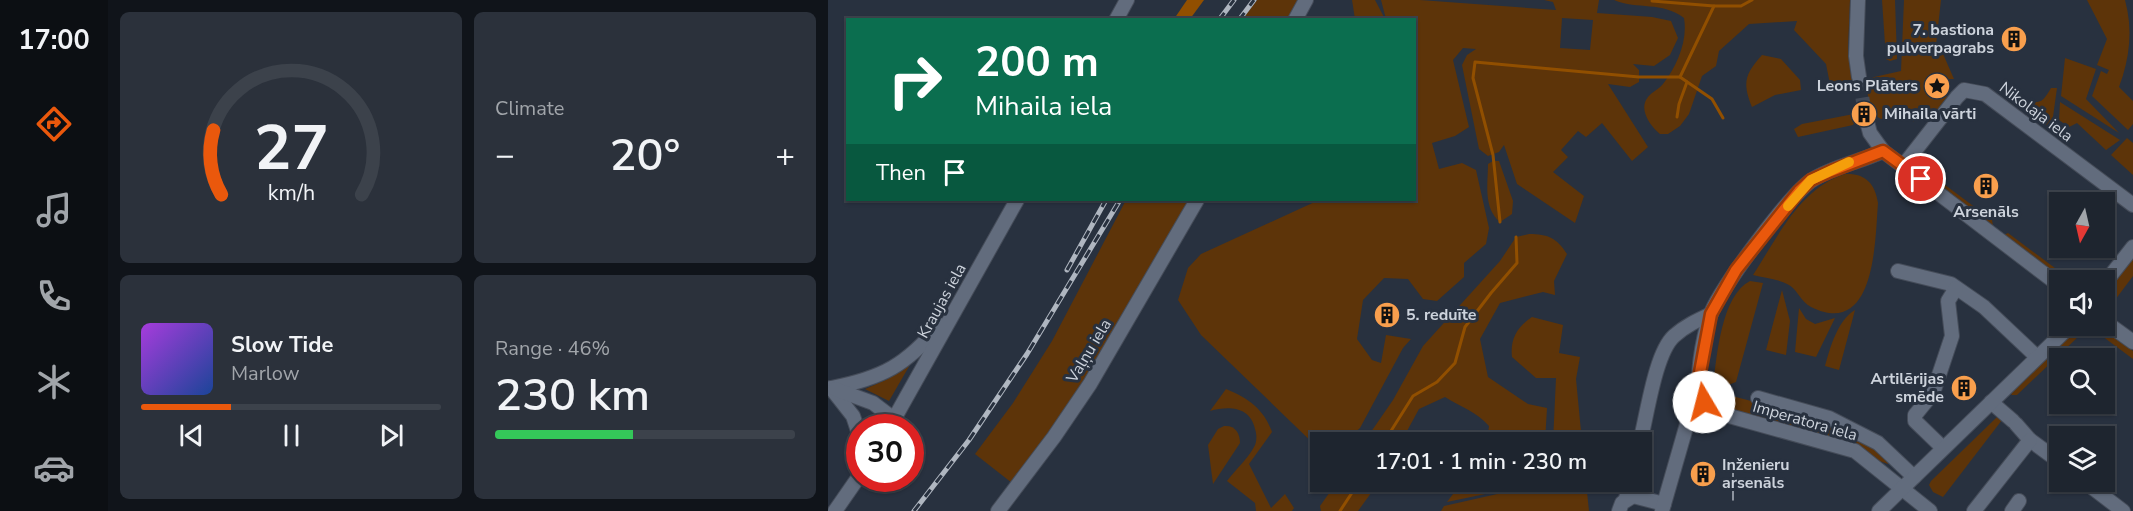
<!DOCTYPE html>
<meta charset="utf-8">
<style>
body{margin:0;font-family:"Nunito Sans",sans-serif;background:#2b313b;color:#f1f3f6;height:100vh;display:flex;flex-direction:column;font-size:22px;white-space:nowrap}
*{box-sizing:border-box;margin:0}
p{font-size:20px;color:#a1a5aa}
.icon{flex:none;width:33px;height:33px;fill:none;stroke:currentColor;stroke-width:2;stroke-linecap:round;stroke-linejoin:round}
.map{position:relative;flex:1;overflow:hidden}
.sheet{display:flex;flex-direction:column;gap:12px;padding:12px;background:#10141a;width:720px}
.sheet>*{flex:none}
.top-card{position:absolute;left:18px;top:18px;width:570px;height:183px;border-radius:0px;box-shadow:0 2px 4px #0004,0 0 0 2px #3c424b;background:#0b6e4f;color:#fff;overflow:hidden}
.needle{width:39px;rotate:188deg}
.tools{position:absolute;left:1221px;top:192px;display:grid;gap:12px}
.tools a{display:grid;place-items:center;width:66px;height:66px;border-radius:0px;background:#1e252f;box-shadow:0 2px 4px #0004,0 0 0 2px #3c424b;font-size:30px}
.speed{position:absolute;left:18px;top:414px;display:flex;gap:12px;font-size:30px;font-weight:700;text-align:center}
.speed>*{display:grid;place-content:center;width:78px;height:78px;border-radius:50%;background:#1e252f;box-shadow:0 2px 4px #0004,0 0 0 2px #3c424b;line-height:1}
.speed .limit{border:9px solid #d22;background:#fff;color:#111}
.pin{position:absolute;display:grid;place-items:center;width:51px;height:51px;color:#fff;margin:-26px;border:3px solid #fff;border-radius:50%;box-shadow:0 2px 6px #0007}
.me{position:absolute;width:66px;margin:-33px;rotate:352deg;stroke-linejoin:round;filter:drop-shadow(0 0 4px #0008)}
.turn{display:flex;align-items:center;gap:21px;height:126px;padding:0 30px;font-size:27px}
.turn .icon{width:78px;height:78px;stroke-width:2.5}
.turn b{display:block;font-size:42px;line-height:51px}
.then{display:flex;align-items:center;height:57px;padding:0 30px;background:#0003;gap:12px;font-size:22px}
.big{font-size:45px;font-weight:600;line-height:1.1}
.sheet .tile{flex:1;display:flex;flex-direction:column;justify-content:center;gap:9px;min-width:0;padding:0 21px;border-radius:9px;background:#2b313b}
.sheet .dial{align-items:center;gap:0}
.dial svg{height:156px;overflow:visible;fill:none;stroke:#3c424b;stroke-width:7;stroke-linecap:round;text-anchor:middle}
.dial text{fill:#f1f3f6;stroke:none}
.song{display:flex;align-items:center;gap:18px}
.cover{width:72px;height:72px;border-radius:9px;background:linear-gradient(135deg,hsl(280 70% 55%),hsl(220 70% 35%))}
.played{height:6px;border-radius:3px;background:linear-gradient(90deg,#ea580c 30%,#3c424b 30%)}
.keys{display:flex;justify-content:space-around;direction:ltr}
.heat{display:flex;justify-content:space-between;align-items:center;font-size:33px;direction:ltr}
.charge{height:9px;border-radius:4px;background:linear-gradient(90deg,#34c759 46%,#3c424b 0)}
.sheet .tiles{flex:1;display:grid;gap:12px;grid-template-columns:repeat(2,1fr)}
.trip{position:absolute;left:482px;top:432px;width:342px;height:60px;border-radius:0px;background:#1e252f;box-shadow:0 2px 4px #0004,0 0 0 2px #3c424b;font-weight:600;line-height:60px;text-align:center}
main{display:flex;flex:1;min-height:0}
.tab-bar{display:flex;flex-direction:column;width:108px;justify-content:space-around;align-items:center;background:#0c0f13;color:#a1a5aa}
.tab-bar .icon{width:42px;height:42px}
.tab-bar .active{color:#ea580c}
.tab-bar b{font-size:27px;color:#f1f3f6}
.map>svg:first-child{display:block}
.green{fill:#5d3409;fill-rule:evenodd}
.water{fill:#914f00}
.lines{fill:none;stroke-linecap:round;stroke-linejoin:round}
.stream{stroke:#914f00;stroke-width:3}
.minor-tunnel{stroke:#414957;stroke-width:14;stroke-dasharray:14 7;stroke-linecap:butt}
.minor-casing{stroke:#454c59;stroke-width:16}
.minor{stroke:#626c7d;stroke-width:14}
.tram{stroke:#afb6c0;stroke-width:1.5}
.rail-casing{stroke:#afb6c0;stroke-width:5}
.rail{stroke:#28313f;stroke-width:3;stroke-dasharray:9;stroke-linecap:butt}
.route-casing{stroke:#983908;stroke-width:15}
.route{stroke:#ea580c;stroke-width:10}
.slow{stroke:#f59e0b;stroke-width:10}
.labels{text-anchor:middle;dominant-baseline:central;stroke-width:6;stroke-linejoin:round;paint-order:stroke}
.poi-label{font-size:16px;font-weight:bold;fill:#cdd3dc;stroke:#28313f;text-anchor:end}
.street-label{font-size:16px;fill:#cdd3dc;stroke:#28313f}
</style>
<main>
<nav class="tab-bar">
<b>17:00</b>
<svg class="icon active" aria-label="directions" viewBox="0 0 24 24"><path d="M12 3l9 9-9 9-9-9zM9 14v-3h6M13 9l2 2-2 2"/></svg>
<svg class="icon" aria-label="music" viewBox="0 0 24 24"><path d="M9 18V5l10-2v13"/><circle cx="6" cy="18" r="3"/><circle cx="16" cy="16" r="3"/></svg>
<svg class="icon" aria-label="phone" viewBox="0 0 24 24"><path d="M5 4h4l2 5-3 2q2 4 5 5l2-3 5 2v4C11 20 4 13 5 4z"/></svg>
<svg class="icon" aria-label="climate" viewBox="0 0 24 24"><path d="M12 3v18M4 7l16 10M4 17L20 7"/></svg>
<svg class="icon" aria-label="car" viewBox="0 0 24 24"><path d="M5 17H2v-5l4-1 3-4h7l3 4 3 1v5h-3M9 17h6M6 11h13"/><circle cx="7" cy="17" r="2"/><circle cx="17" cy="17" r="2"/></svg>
</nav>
<section class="sheet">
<div class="tiles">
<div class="tile dial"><svg viewBox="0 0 100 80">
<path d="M14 69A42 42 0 1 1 86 69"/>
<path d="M14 69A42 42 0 0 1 10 36" stroke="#ea580c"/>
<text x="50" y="56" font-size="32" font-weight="700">27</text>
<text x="50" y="72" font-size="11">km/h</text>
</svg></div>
<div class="tile"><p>Climate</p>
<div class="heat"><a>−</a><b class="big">20°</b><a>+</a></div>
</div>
<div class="tile">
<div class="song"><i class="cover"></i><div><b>Slow Tide</b><p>Marlow</p></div></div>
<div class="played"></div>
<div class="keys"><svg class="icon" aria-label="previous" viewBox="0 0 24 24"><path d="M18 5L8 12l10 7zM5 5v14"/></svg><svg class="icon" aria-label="pause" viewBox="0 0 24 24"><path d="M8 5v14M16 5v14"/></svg><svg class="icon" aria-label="next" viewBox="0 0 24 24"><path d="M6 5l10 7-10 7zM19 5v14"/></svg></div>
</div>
<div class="tile"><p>Range · 46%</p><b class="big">230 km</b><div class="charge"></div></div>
</div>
</section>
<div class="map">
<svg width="1305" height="511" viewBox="0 0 1305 511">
<rect width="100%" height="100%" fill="#28313f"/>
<g class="green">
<polygon points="429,0 471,0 461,19 414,20"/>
<polygon points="524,0 547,0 557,19 527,19"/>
<path d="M553,0H592L728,10L725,2L716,0H771L769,13L824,17L843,21L850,38L842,55L826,66L805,64L811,70V82L802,87L780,84L820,147L804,161L774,123L758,137L750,131L733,150L740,157L725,172L756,196L747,223L689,184L676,145L671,152L660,156L651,149L634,65L639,55L648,49L635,48L625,60L641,127L627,136L604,143L611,169L634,163L648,170L661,228L658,244L636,263V277L609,301L595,299L580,279L556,278L535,300L529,339L544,360L553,363L558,335L583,339L575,348L532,428L517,442H492V478L489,476L487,468L491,449L373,335L350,300L360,268L373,254L491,200H586V20L558,19ZM734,18L765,20L762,50L732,48Z"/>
<path d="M786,0H1022L1020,48L1024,80L1002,84L998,64L966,30L969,21L921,24L891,51L888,66L874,76L861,114L852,126L840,134H832C822,126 810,109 820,97C824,92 831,89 835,84C849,66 860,41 856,18C834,1 810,10 786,0Z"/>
<polygon points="1054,0 1067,0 1069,59 1062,61 1058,59"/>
<polygon points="1076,0 1113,0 1108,45 1112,47 1126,79 1111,79 1110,92 1117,93 1119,97 1105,115 1095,111 1086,122 1074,113 1053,119 1043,113 1037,79 1073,71"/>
<path d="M1259,0H1297C1305,29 1302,58 1291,87L1305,101V124L1300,130L1264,96L1273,71L1279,74L1281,70L1269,65L1279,39Z"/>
<path d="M934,55L953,59L972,80L973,90L947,95L924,107C914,83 917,74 934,55Z"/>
<polygon points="1237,58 1268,69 1258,99 1291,133 1233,96"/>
<path d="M1223,88H1229L1224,124L1221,127L1191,103C1211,99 1211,109 1223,88Z"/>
<polygon points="1232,102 1292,140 1278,150 1249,123 1241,127 1231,120"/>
<polygon points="1031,113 1025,125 970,137 966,129 974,124"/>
<polygon points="1299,138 1305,143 1305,175 1283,155"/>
<path d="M665,161H671L685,201L684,214L672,222C655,208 660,183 660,164Z"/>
<polygon points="1093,167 1164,220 1165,226 1092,169"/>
<path d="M1017,174C1037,173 1047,183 1050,203C1047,240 1048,339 983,307C973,302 969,289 961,285C951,279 936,278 925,275C949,238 972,188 1017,174Z"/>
<path d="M298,200H364C307,296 253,395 184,483L147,454L185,403L224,341Z"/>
<polygon points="1180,233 1243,280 1236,280 1176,235"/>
<path d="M701,234C720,234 729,238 739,254L726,281L727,295L715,292L672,303L652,339L660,377L700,404L719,408L717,442H659L661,426C648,411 634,408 617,397L591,409L573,442H536L565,400L595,346L672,261L688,237Z"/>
<polygon points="1305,257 1305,276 1284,304 1277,299 1276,295"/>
<path d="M922,281L935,283L908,382L892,388L885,385C889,356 893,296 922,281Z"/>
<polygon points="954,290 962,321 958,355 938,350"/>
<polygon points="971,308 978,319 987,324 1007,318 988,357 967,352"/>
<path d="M1027,310L1011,370L997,366C1002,347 1010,320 1027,310Z"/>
<path d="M704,317L735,325L731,353L752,357L748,379L754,442H725L728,378H708L684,357C682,339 689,327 704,317Z"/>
<polygon points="1272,326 1305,351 1305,359 1270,333"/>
<polygon points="1248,327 1252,332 1251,336 1189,395 1184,395 1182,393"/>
<polygon points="83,363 61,401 37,389 60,379"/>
<path d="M398,389C420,398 436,409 444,432L421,464L443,508L457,494L466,508L464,511H428L427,503L399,481C407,470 419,460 426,447C429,442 429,435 427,429C422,406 400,406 382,411Z"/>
<polygon points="904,396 1000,421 1060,456 1060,464 1049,460 1026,445 903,409 896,405 896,401"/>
<polygon points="1169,417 1174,417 1174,420 1115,497 1105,492 1101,485 1103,481"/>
<path d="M396,426C407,425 412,433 412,443L385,484L380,445L390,429Z"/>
<polygon points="509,482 551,482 530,511 493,511 492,506"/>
<polygon points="634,482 715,482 619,502"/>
<polygon points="723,482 758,482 761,511 613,511 616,506"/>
</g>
<polygon class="water" points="359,0 376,0 362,19 346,19"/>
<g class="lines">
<g class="stream">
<polyline points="824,1 886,6"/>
<polyline points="852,77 884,99 895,118"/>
<polyline points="849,117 851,104 859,82"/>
<polyline points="672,222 665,155 645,78 647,62 811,77 852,77 886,6 913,6 924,0"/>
<polyline points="556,442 585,396 609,382 627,363 637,327 663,293 689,263 688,237"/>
<polyline points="512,511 531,482"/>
</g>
<polyline class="minor-tunnel" points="1031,77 1037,114"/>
<defs>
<g id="minor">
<polyline points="1030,0 1028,56 1031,77"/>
<polyline points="288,20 299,0"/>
<polyline points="467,20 478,0"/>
<polyline points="1037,114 1042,133 1055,151 1232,286"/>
<path d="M1055,151C1032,162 1006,166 984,180C962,194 890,291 882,316C876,335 865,384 875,401C878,406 888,410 894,414L1027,451L1102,511"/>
<polyline points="1075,166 1129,97 1136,90 1157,94 1305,205"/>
<polyline points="1070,271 1123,284 1156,307 1209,357"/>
<polyline points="1276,284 1305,247"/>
<polyline points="1276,321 1305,342"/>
<path d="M3,388C55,378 78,365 112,325"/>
<polyline points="3,388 25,416 32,437"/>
<polyline points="7,389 45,403 66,419"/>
<polyline points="930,398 1001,418 1050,443 1086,477"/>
<polyline points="1163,402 1185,421"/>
<polyline points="1188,424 1202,440 1232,462"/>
<polyline points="61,428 189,200"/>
<path d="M812,442C819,416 827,353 846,336C857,326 870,320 883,314"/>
<polyline points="1115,448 1087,421 1087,415 1105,393 1124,336 1120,301 1128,288"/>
<polyline points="1257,482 1295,511"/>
<polyline points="798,498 803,482"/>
<polyline points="7,511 32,475"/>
<polyline points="170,511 226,437 262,384 369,200"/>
<polyline points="791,511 794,503 805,496 836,504"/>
<polyline points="834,511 863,410 876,402"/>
<polyline points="1051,511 1242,326"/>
<polyline points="1146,511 1202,440"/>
<polyline points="1184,511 1191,501"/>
</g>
</defs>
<use href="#minor" class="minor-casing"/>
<use href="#minor" class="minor"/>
<polyline class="tram" points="905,500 905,469"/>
<defs>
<g id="rail">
<polyline points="391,20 406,0"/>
<polyline points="411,20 426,0"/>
<polyline points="239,270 278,200"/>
<polyline points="86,511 141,440 199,354 292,200"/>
</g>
</defs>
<use href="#rail" class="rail-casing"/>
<use href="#rail" class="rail"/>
</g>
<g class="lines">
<defs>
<polyline id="route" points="876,402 870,383 883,314 908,270 971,191 983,180 1003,171 1055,151 1093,179"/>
</defs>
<use href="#route" class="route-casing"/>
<use href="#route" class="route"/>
<polyline class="slow" points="960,206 983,180 1021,162"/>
</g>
<defs>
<symbol id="building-disc" viewBox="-11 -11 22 22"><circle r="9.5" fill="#f99f4d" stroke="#28313f"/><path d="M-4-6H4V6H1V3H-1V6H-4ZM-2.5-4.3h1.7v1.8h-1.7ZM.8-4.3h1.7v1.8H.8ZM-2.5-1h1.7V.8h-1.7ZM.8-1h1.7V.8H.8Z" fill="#111"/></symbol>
<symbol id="sight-disc" viewBox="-11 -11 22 22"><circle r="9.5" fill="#f99f4d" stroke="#28313f"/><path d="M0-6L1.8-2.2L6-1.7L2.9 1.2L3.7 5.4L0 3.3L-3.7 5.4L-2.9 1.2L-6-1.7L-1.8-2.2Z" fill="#111"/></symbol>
</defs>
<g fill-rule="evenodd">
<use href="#building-disc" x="1171" y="24" width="30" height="30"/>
<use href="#sight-disc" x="1094" y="71" width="30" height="30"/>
<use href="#building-disc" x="1021" y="99" width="30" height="30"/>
<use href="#building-disc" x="1143" y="171" width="30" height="30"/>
<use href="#building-disc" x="544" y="300" width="30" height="30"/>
<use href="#building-disc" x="1121" y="373" width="30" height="30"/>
<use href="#building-disc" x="860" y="459" width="30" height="30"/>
</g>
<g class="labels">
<g class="poi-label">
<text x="1166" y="30">7. bastiona<tspan x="1166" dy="18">pulverpagrabs</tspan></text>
<text x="1090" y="86">Leons Plāters</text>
<text x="1056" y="114" text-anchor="start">Mihaila vārti</text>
<text x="1158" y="212" text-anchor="middle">Arsenāls</text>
<text x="578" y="315" text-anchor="start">5. reduīte</text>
<text x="1116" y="379">Artilērijas<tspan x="1116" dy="18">smēde</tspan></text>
<text x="894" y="465" text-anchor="start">Inženieru<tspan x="894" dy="18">arsenāls</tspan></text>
</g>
<g class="street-label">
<text transform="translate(1208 112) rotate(37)">Nikolaja iela</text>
<text transform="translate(114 301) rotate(-61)">Kraujas iela</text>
<text transform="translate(261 351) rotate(-59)">Vaļņu iela</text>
<text transform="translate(977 421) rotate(16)">Imperatora iela</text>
</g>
</g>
</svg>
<div class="tools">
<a><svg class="needle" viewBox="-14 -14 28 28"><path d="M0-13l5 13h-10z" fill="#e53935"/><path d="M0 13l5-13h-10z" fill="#a1a5aa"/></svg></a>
<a><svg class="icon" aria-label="sound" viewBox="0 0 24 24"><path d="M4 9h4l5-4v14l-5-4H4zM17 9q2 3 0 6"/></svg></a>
<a><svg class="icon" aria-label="search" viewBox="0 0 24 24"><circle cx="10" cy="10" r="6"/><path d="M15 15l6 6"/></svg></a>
<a><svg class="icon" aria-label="layers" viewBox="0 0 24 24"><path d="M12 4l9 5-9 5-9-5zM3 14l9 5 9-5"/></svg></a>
</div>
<div class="speed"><div class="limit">30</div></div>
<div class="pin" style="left:1093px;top:179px;background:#d93025"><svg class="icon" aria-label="arrive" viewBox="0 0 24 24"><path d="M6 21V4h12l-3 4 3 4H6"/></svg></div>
<svg class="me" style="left:876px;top:402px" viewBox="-20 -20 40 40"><circle r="19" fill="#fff"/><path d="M0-13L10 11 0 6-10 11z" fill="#ea580c"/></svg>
<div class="trip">17:01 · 1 min · 230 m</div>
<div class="top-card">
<div class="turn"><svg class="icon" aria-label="right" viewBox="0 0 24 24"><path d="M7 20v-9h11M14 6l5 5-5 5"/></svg><div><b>200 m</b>Mihaila iela</div></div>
<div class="then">Then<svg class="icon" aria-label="arrive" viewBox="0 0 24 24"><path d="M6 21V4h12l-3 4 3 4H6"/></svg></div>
</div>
</div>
</main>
